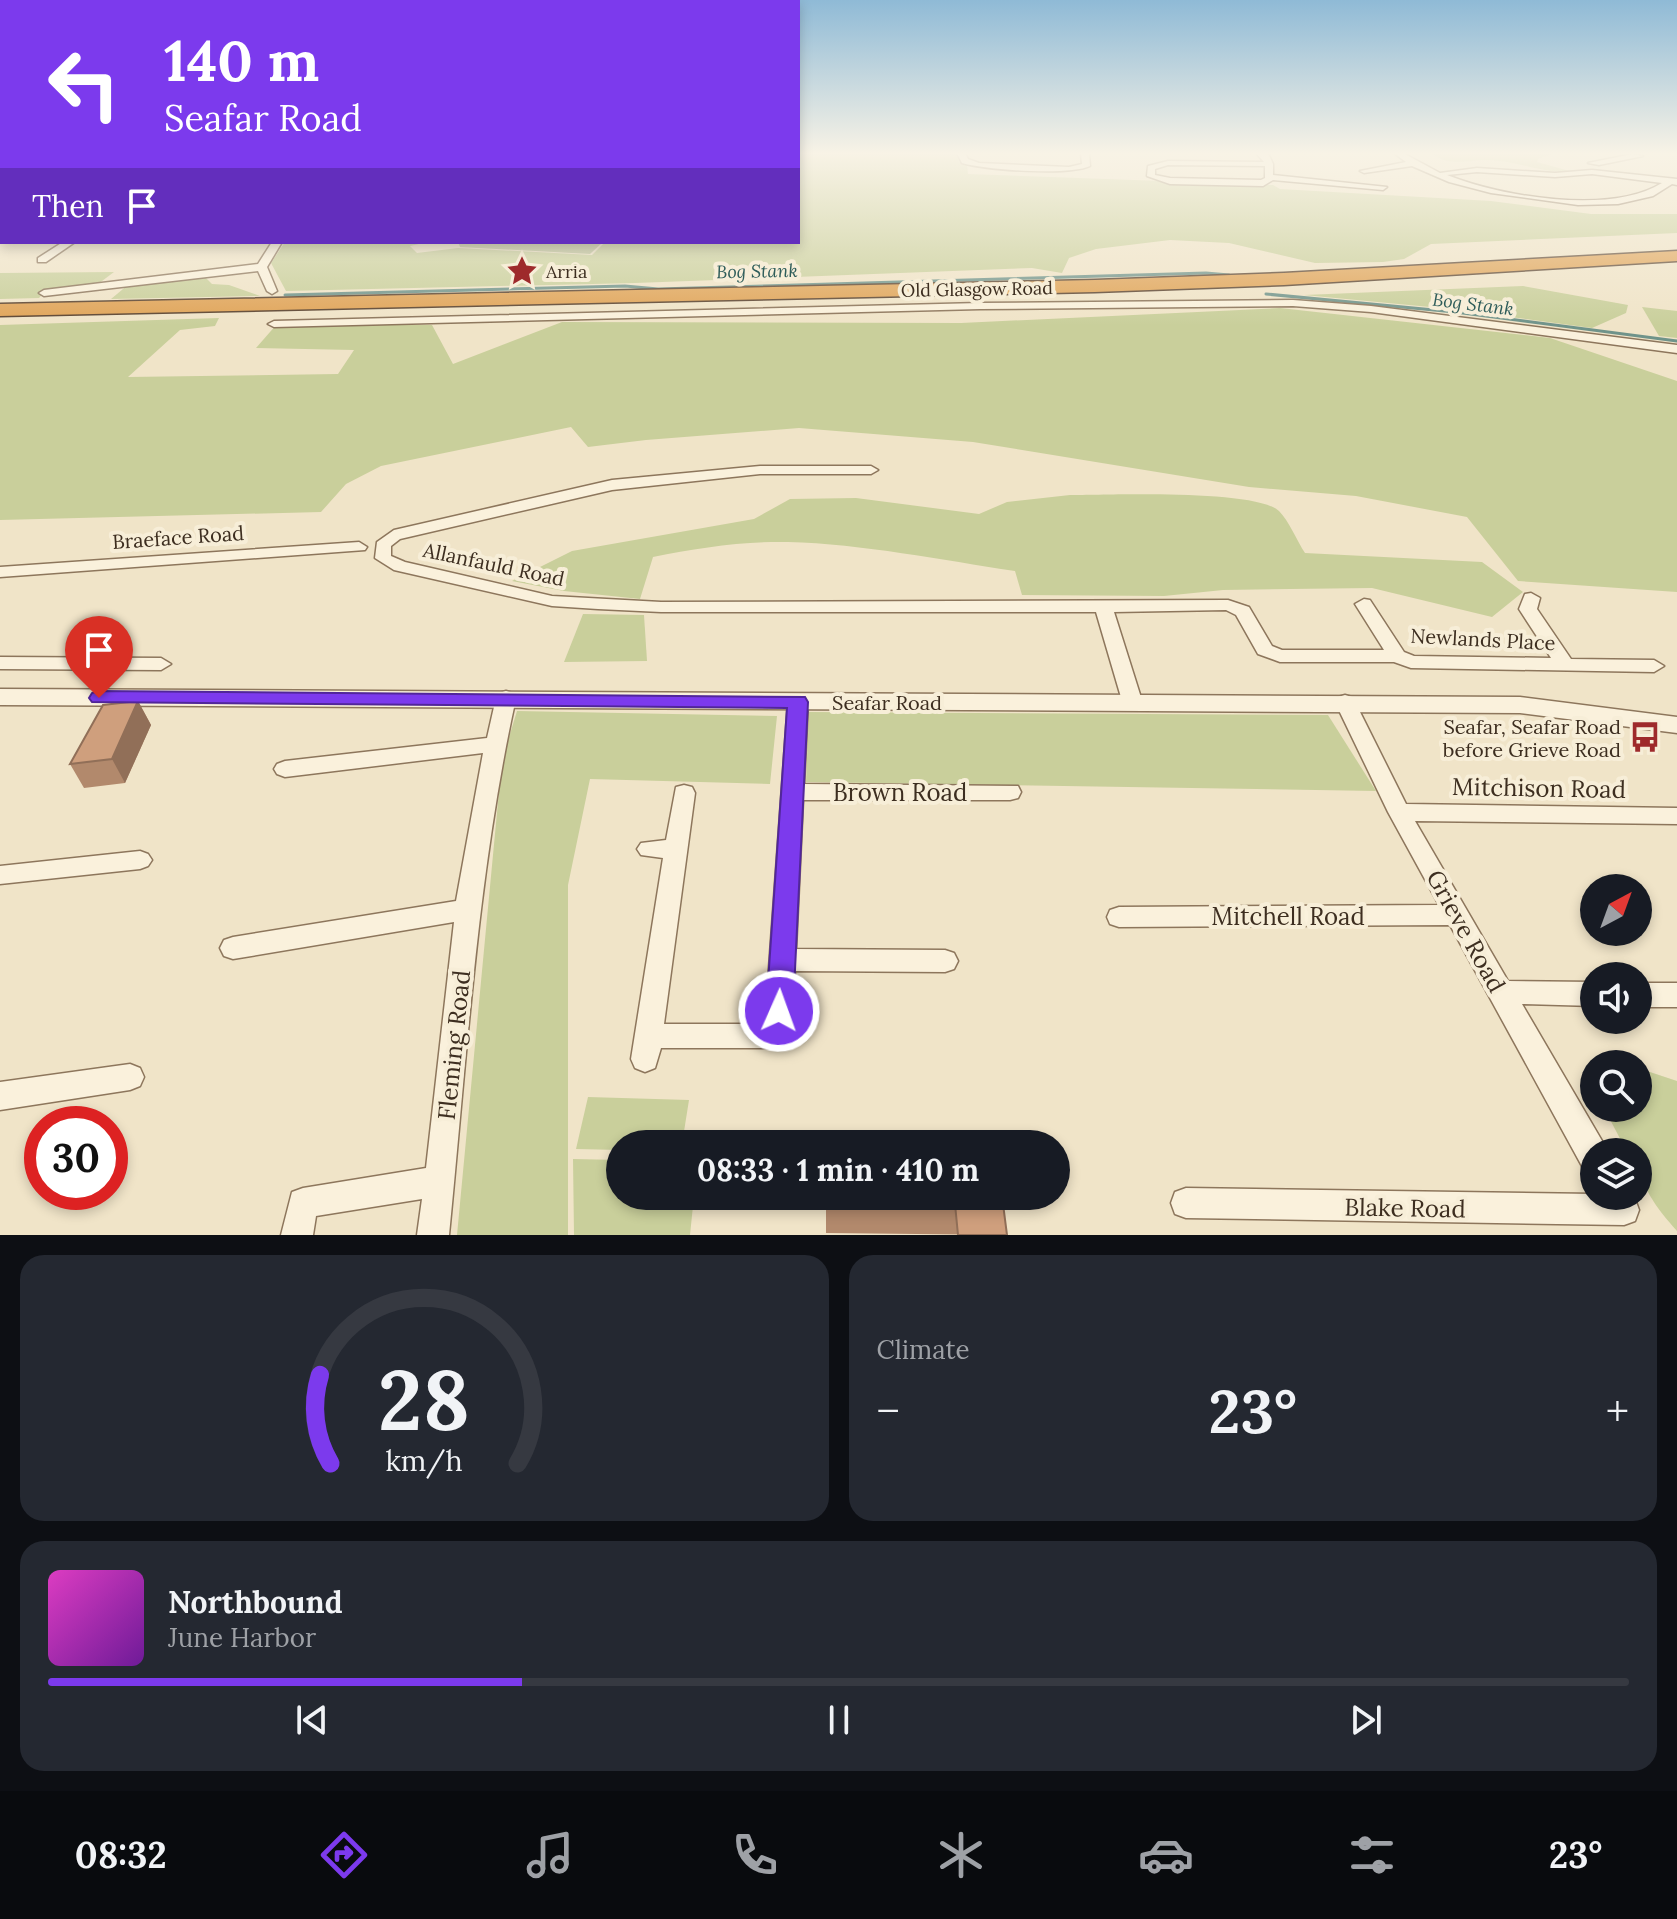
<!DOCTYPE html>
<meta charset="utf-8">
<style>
body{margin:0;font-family:Lora,serif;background:#242831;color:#f1f3f6;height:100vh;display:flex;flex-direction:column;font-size:30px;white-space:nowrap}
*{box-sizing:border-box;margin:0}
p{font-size:26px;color:#9ea1a6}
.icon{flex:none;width:44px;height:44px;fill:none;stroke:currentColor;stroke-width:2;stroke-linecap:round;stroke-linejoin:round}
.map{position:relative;height:1235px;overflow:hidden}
.side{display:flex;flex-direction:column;gap:20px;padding:20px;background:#0d0f14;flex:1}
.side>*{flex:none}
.guide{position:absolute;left:0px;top:0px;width:800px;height:244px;box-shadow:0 4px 12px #0003;background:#7c3aed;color:#fff;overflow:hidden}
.needle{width:52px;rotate:41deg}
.controls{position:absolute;left:1580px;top:874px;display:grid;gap:16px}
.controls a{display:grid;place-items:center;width:72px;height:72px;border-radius:50%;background:#171b24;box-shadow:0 4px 12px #0003;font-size:40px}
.speed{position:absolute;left:24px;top:1106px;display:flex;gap:16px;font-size:40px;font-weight:700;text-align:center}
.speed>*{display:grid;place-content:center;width:104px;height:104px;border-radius:50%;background:#171b24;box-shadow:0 4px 12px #0003;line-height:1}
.speed .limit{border:12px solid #d22;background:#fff;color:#111}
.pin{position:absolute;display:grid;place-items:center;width:68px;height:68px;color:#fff;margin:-82px -34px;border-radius:50% 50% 50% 0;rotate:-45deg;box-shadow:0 0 8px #0007}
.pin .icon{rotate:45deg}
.me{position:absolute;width:88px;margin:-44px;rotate:2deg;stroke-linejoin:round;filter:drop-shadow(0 0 6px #0008)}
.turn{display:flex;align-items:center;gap:28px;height:168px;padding:0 32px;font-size:36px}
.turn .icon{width:104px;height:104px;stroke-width:2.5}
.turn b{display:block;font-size:56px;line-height:68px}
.then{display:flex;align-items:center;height:76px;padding:0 32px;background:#0003;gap:16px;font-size:30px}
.big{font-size:60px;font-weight:800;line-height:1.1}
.side .widget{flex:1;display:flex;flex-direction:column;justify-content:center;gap:12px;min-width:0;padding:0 28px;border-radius:24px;background:#242831}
.side .dial{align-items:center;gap:0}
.dial svg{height:208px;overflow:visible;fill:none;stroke:#363941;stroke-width:7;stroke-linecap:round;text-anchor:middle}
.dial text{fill:#f1f3f6;stroke:none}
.song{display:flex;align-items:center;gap:24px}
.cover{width:96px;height:96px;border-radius:12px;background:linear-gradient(135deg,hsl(310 70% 55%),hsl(280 70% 35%))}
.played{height:8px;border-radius:4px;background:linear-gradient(90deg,#7c3aed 30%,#363941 30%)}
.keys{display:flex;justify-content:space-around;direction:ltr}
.heat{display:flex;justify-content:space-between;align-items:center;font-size:44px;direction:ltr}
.side .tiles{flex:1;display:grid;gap:20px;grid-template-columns:1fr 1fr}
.widget:last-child{grid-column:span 2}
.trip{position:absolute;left:606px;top:1130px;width:464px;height:80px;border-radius:40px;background:#171b24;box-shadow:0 4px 12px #0003;font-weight:800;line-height:80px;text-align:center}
.tab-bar{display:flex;height:128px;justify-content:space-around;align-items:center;background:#090b0e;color:#9ea1a6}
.tab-bar .icon{width:56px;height:56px}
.tab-bar .selected{color:#7c3aed}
.tab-bar b{font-size:36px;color:#f1f3f6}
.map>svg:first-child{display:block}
.green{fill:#c9cf9b}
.cemetery{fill:#bfc49a}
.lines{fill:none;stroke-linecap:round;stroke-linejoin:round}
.stream{stroke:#6f938a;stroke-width:3}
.minor-casing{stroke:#8d765c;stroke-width:3}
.tertiary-casing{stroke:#8d765c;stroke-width:3}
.motorway-casing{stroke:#5b4430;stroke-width:3}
.minor{fill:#faf1dc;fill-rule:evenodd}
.tertiary{fill:#faf1dc;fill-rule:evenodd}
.motorway{fill:#e0a458;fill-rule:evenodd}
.wall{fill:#b2896c}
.shaded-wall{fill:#916f58}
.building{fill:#cf9f7d;stroke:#916f58;stroke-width:2}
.route{fill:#7c3aed;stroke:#51269a;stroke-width:2}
.labels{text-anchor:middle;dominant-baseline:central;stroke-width:8;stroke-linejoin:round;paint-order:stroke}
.far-poi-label{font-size:18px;fill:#3d2e20;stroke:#f7eed8;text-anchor:start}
.far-water-label{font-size:18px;font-style:italic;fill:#2f5d5a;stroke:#f7eed8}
.far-street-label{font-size:18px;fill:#3d2e20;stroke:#f7eed8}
.street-label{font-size:20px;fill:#3d2e20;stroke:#f7eed8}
.poi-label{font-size:20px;fill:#3d2e20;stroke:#f7eed8;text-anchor:end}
.near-street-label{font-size:24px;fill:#3d2e20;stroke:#f7eed8}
</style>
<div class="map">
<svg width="1677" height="1235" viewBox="0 0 1677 1235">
<rect width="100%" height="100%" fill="#f0e4c8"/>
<g class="green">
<polygon points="798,153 956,153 959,162 967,165 968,174 1273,185 1280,189 1491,201 1591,214 1677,214 1677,233 1431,244 1404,259 1383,262 1315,263 1229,243 1170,240 1096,249 1069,258 1062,273 1032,268 635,283 286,291 271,263 285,242 428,242 410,246 417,253 458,248 592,255 605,242 798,242"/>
<path d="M1432,153H1577L1552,154L1538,159L1537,162L1573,172C1544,174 1515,160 1486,160C1467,160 1446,167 1432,153Z"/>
<polygon points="114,272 98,284 46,290 39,298 0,299 0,273"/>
<polygon points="204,276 212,284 229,285 260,296 111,299 129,284"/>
<polygon points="1523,286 1628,305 1626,313 1592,328 1451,309 1304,295"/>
<polygon points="1642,307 1677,311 1677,338 1659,336"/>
<polygon points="1280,308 1550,338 1677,381 1677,592 1518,581 1467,517 1356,496 1249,487 973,442 799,428 646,440 588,447 571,427 381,466 346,484 321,512 0,520 0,325 219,318 215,326 180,330 128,377 338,374 354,350 256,348 277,324 432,325 453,364 562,322 961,323"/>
<path d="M1070,495C1108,495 1255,489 1279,511C1289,521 1297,541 1305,553L1482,562L1523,592L1492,617L1372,588L1223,590L1164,596L1022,595L1015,571C941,560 863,544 788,542C743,541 697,548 653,557L640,599L564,591L512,581L572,551L754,519L790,499L856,498L979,514L1007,502Z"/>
<polygon points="583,614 644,615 647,661 564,662"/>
<polygon points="517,711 777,716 770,784 590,779 568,885 568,1235 457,1235 502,760"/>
<polygon points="809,712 1328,715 1376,791 806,782"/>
<path d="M1638,1068L1677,1081V1231C1656,1207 1638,1185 1638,1152H1627L1604,1108H1638Z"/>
<polygon points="588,1097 689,1100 682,1144 620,1144 620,1150 576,1149"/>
<polygon points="573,1159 620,1160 620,1196 694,1196 690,1235 574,1235"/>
</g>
<polygon class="cemetery" points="458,242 603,242 590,254 460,247"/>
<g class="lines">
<g class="stream">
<polyline points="1266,294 1455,312 1677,341"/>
<polyline points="285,295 625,286 658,289 1206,273 1229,275"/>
</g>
<defs>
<g id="minor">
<path d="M957,153H965L968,159L979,163L1069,167L1082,164L1081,153H1089L1090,166C1069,176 986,170 962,163Z"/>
<path d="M1256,153H1268L1273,164V175L1387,187L1383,190L1273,180L1263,186L1170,184L1147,176L1148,166L1168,161L1264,162ZM1168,165L1265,166V178L1261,180L1170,178L1155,175V169Z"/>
<path d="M1394,153H1403L1440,173L1477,168L1555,173L1592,170L1677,179V185L1672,184L1653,196L1618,204L1578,205L1491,193L1449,182L1412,166L1364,173L1360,171L1406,162ZM1477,172L1555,177L1592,174L1662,183C1611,215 1502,197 1447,175Z"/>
<polygon points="1633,154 1643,156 1599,165 1588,163"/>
<polygon points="2,190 2,196 0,197 0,191"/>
<rect x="0" y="205" width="2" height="6"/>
<rect x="0" y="234" width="2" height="6"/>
<polygon points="63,242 75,242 46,262 38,262 38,258"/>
<polygon points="272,242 282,242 267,267 277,291 272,294 267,291 258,271 44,296 39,293 44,290 258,264"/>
<polygon points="1293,300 1371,306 1677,345 1677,353 1371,312 1293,306 980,309 274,327 268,324 274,321 980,303"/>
<polygon points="760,466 871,466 878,470 871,474 760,474 612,490 400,539 391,546 391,556 405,562 552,596 661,602 1228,600 1249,607 1272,646 1282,650 1384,650 1355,604 1364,599 1370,600 1404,652 1414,656 1551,658 1519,609 1525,594 1531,593 1540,598 1537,609 1571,659 1654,660 1664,666 1654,672 1411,668 1394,662 1280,662 1258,654 1236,615 1226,610 1114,612 1143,704 1140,709 1126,709 1123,704 1096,612 661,612 598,609 552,606 394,570 375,558 377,542 394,530 612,480"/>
<polygon points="359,542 367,547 365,550 0,577 0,567"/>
<polygon points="0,657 161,658 171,664 161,670 0,669"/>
<path d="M506,691L513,693L516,698C477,875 467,1055 449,1235H417L422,1199L316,1216L313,1235H281L292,1192L303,1188L426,1168L454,922L233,959L224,956L220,948L224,940L233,937L456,901L483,753L285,777L277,774L274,769L277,764L285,761L487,738L496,698L499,693Z"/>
<polygon points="798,695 805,697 808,702 804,784 1018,786 1021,792 1018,798 1010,800 803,800 796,949 945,950 954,953 958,961 954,969 945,972 795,971 792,1036 788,1045 778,1048 661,1048 655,1068 645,1072 635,1068 631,1059 663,858 641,855 637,849 641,843 666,840 676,787 684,785 692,787 695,793 664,1024 765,1024 788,702 791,697"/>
<polygon points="1345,695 1352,697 1355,702 1406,804 1677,808 1677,824 1415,821 1508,981 1594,982 1594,1006 1522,1004 1605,1146 1607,1152 1594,1152 1594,1172 1583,1168 1450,925 1119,927 1110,924 1107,917 1110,910 1119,907 1439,905 1388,812 1335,702 1338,697"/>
<polygon points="140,851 148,854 152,860 148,866 140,869 0,884 0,866"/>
<rect x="1638" y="983" width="39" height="24"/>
<polygon points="130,1064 140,1068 144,1077 140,1086 130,1090 0,1110 0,1082"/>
<polygon points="1186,1188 1594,1194 1635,1199 1639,1210 1635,1221 1624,1225 1186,1218 1175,1214 1171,1203 1175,1192"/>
</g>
<g id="tertiary">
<rect x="0" y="172" width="2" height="6"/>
<polygon points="0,689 1520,697 1677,717 1677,733 1520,713 0,705"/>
</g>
<polygon id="motorway" points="1677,251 1677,261 1284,285 1095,292 0,316 0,304 1095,280 1284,273"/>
</defs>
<use href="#minor" class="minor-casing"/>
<use href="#tertiary" class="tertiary-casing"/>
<use href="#motorway" class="motorway-casing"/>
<use href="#minor" class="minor"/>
<use href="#tertiary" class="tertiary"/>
<use href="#motorway" class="motorway"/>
</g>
<g class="wall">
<polygon points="138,701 151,725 125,783 84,788 70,764"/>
<polygon points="826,1196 1002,1196 1007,1235 826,1233"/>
</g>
<polygon class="shaded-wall" points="138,701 151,725 125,783 112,759"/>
<g class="building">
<polygon points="138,701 112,759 70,764 103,705"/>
<polygon points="826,1196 1002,1196 1007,1235 958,1235 955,1204 826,1203"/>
</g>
<linearGradient id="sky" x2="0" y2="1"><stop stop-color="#8fbad6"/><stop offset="0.47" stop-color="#f8f3e6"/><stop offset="1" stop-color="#f8f3e6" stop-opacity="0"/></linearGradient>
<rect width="1677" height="326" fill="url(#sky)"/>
<polygon class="route" points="99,691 805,697 808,702 793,1011 789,1019 779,1023 770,1019 766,1011 787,708 92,702 89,698 92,693"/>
<defs>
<symbol id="sight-bare" viewBox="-9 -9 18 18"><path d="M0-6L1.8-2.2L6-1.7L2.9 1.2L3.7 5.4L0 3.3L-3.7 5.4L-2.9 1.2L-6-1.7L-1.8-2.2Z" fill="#9e2a2b" stroke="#f7eed8" stroke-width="2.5" paint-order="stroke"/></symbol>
<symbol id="bus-bare" viewBox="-9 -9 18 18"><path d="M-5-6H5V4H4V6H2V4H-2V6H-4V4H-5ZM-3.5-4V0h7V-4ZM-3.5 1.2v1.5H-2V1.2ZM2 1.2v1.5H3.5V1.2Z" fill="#9e2a2b" stroke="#f7eed8" stroke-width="2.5" paint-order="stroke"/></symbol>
</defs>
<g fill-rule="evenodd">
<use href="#sight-bare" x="500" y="249" width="44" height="44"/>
<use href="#bus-bare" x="1623" y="715" width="44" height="44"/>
</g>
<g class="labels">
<g class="far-poi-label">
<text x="546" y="271">Arria</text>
</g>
<g class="far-water-label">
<text transform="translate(757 271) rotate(-1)">Bog Stank</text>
<text transform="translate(1473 304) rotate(7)">Bog Stank</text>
</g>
<g class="far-street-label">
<text transform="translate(977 289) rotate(-1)">Old Glasgow Road</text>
</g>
<g class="street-label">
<text transform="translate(178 537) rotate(-4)">Braeface Road</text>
<text transform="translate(494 564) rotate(12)">Allanfauld Road</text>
<text transform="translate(1483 639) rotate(3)">Newlands Place</text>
<text x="887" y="702">Seafar Road</text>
</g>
<g class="poi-label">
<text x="1621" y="726">Seafar, Seafar Road<tspan x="1621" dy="23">before Grieve Road</tspan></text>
</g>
<g class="near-street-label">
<text transform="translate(1539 788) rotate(1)">Mitchison Road</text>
<text x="900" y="792">Brown Road</text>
<text x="1288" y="916">Mitchell Road</text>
<text transform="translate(1466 931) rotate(61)">Grieve Road</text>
<text transform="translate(454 1045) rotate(-84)">Fleming Road</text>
<text transform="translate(1405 1208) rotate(1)">Blake Road</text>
</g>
</g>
</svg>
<div class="controls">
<a><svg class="needle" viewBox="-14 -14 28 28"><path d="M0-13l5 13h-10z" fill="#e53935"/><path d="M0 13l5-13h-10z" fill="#9ea1a6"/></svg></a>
<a><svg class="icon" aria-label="sound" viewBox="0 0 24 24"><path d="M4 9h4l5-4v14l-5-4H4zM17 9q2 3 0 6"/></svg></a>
<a><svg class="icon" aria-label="search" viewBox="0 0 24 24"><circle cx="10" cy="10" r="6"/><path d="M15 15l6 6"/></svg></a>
<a><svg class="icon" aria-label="layers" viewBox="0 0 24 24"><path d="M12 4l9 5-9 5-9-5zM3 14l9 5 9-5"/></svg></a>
</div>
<div class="speed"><div class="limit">30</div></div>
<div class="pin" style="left:99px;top:698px;background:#d93025"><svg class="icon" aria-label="arrive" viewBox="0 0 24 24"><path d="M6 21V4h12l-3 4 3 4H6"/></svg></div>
<svg class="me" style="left:779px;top:1011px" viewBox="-20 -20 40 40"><circle r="17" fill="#7c3aed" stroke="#fff" stroke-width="3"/><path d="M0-11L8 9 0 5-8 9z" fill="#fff"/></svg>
<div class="trip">08:33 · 1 min · 410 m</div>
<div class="guide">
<div class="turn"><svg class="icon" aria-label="left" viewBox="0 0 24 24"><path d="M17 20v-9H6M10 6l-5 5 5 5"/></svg><div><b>140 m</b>Seafar Road</div></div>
<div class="then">Then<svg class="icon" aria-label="arrive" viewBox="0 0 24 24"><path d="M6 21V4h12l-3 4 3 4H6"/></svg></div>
</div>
</div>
<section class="side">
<div class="tiles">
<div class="widget dial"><svg viewBox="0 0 100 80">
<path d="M14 69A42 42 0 1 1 86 69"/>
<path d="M14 69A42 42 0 0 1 10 35" stroke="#7c3aed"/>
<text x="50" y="56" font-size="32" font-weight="700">28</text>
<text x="50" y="72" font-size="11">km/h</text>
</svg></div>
<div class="widget"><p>Climate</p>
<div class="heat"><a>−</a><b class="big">23°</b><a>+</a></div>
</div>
<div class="widget">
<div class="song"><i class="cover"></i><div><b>Northbound</b><p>June Harbor</p></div></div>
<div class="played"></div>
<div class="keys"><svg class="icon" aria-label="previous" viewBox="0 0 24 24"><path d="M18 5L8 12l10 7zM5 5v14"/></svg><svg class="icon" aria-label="pause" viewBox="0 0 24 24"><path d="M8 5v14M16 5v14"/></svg><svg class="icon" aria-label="next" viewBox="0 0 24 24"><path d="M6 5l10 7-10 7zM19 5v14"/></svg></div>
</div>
</div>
</section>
<nav class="tab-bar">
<b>08:32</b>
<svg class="icon selected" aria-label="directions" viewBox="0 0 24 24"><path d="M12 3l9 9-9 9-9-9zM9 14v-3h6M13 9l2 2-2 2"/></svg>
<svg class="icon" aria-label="music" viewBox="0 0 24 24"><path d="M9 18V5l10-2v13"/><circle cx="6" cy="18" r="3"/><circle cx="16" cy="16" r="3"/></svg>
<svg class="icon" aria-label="phone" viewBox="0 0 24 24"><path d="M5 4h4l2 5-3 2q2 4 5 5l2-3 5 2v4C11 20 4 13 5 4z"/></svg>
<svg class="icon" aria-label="climate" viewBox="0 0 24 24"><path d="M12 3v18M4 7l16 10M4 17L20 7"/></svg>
<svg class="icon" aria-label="car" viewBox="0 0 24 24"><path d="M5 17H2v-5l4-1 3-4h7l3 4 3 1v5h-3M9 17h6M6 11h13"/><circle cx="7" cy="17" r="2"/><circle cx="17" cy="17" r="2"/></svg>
<svg class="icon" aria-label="filters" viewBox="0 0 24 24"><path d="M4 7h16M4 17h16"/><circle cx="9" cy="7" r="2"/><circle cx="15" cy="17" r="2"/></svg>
<b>23°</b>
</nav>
